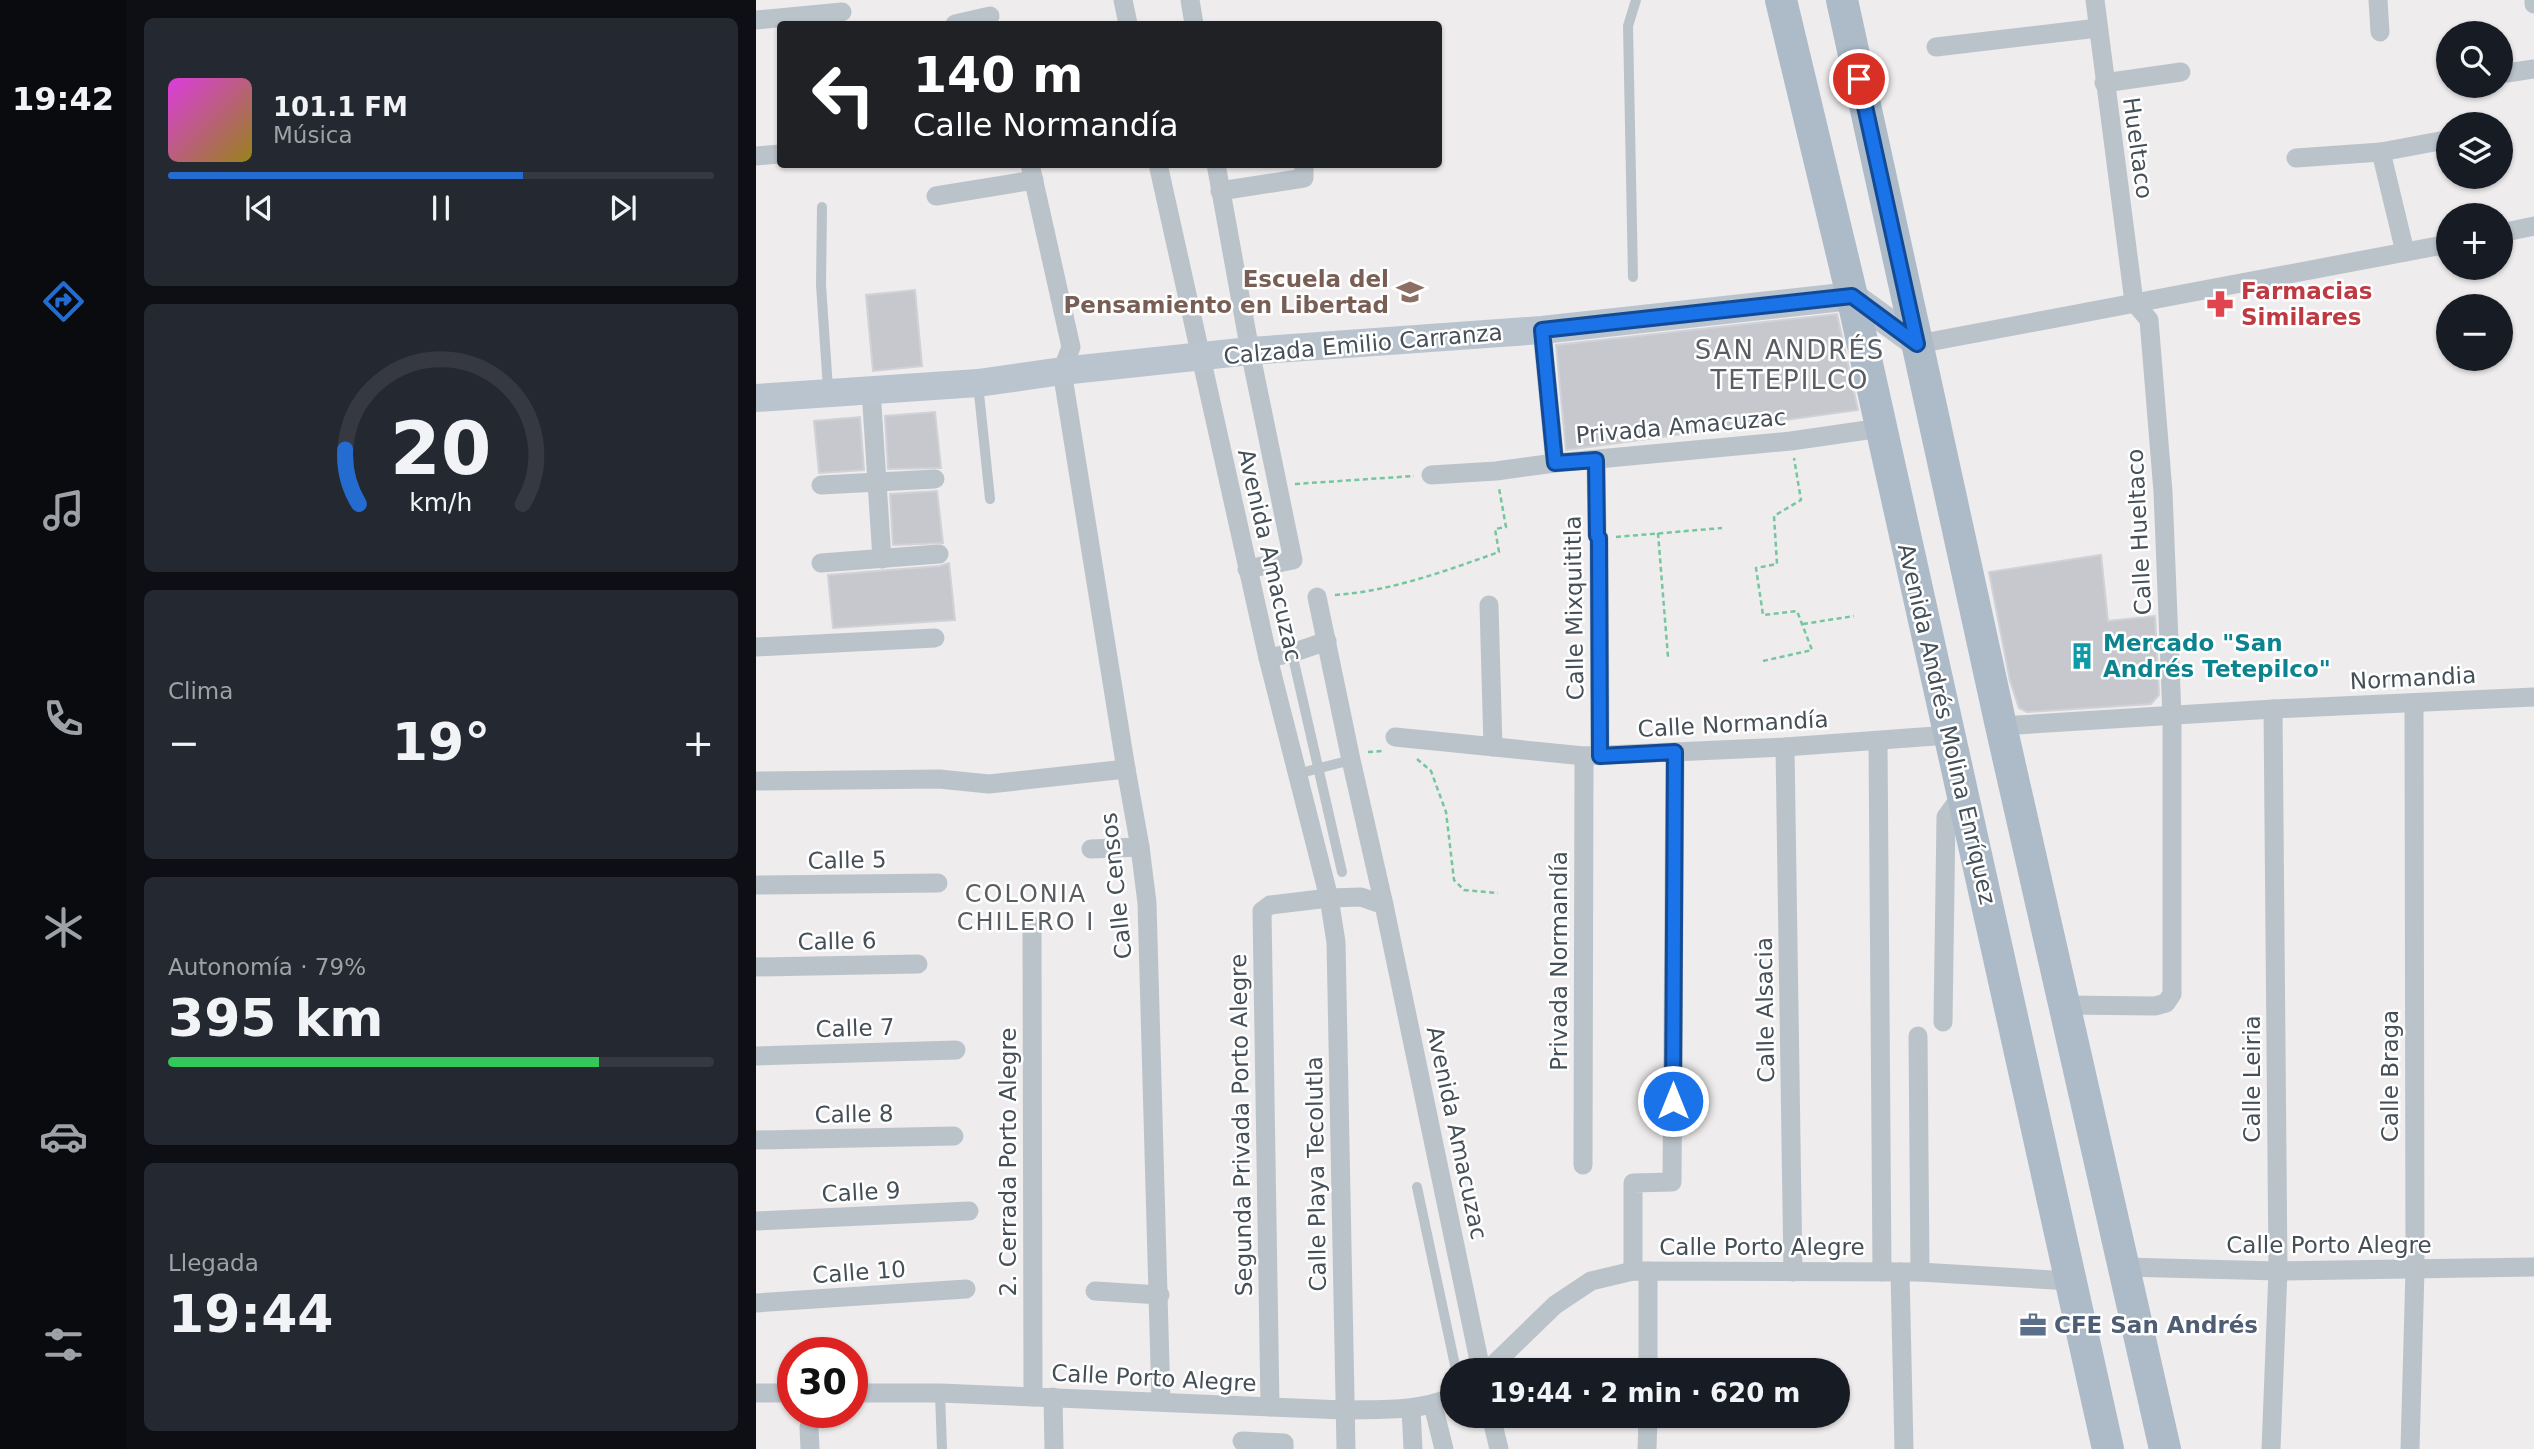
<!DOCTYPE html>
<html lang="es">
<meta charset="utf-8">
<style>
body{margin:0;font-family:"DejaVu Sans",sans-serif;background:#242831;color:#f1f3f6;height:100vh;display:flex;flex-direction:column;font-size:26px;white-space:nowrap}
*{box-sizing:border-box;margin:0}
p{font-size:23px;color:#9ea1a6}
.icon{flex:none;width:38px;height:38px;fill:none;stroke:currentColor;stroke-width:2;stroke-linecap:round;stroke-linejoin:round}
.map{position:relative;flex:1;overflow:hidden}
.drawer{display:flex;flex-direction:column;gap:18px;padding:18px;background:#0d0f14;width:630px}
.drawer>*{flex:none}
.banner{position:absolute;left:21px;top:21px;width:665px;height:147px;border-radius:7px;box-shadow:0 2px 5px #0004;background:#202124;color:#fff;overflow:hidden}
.buttons{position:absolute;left:1680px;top:21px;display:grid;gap:14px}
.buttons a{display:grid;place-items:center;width:77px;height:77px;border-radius:50%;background:#171b24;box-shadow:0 2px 5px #0004;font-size:35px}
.speed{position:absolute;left:21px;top:1337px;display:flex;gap:14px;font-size:35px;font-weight:700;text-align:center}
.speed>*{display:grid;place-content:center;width:91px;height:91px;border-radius:50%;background:#171b24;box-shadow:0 2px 5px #0004;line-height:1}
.speed .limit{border:10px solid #d22;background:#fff;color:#111}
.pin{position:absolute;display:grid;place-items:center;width:60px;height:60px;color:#fff;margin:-30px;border:4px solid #fff;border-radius:50%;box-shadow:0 2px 7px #0007}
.me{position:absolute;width:77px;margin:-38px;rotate:0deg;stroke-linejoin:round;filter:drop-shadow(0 0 5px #0008)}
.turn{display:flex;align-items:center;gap:24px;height:147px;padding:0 21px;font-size:32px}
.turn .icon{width:91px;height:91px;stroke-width:2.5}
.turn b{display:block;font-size:49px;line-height:60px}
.big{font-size:52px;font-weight:800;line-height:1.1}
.drawer .tile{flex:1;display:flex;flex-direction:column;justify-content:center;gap:10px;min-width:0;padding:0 24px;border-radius:10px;background:#242831}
.drawer .dial{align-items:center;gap:0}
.dial svg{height:182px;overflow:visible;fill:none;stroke:#363941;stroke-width:7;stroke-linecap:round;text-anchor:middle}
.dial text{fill:#f1f3f6;stroke:none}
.song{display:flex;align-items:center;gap:21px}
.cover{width:84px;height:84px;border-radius:10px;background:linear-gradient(135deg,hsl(300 70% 55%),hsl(50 70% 35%))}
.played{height:7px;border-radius:4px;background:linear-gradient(90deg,#246cd0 65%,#363941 65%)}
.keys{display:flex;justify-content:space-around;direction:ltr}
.heat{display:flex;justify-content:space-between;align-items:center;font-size:38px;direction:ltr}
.charge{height:10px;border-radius:5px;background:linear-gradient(90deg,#34c759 79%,#363941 0)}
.trip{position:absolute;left:684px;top:1358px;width:410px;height:70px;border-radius:35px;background:#171b24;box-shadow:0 2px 5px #0004;font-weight:800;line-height:70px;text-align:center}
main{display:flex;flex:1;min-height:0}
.menu{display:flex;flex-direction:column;width:126px;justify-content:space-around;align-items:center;background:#090b0e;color:#9ea1a6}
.menu .icon{width:49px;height:49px}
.menu .active{color:#246cd0}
.menu b{font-size:32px;color:#f1f3f6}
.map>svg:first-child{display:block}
.building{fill:#c6c8ce;stroke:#d0d2d7;stroke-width:2}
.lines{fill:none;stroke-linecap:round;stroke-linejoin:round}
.path{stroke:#76c6a0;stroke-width:2.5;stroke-dasharray:5 3.5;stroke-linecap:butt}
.lane{stroke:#bbc3ca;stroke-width:10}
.street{stroke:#bbc3ca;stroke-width:19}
.secondary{stroke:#bac4cf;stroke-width:28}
.primary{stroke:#adbbc9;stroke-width:32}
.route-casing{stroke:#114b97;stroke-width:18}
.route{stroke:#1a73e8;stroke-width:12}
.labels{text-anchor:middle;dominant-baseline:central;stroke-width:5;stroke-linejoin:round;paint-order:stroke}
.street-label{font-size:23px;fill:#454f58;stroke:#fff}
.education-label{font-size:23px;font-weight:bold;fill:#785e54;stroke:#fff;text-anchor:end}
.health-label{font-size:23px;font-weight:bold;fill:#be3a42;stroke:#fff;text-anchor:start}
.culture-label{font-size:23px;font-weight:bold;fill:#0d838f;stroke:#fff;text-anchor:start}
.service-label{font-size:23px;font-weight:bold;fill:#4e5e75;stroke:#fff;text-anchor:start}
.neighbourhood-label{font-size:24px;letter-spacing:2px;fill:#595c60;stroke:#fff}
.quarter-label{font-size:26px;letter-spacing:2px;fill:#595c60;stroke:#fff}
</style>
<main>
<nav class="menu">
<b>19:42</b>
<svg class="icon active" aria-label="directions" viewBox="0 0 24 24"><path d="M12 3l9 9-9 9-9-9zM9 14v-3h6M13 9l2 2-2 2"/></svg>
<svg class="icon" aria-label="music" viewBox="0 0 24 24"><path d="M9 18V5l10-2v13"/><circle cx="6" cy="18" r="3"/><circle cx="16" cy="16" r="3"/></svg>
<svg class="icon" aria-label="phone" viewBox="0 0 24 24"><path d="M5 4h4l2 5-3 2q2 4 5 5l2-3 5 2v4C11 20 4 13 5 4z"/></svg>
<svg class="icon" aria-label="climate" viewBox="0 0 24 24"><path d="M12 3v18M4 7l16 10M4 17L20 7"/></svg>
<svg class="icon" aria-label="car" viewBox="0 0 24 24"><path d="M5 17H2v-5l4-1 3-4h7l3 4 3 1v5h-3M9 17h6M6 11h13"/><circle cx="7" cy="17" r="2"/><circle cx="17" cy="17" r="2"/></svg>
<svg class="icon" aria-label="filters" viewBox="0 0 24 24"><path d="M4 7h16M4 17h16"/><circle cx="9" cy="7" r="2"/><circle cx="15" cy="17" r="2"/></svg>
</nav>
<section class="drawer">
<div class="tile">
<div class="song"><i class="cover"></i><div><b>101.1 FM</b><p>Música</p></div></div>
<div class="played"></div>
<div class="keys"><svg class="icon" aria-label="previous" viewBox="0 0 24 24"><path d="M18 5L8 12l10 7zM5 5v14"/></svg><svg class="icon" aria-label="pause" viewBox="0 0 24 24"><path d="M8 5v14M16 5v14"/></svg><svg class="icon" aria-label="next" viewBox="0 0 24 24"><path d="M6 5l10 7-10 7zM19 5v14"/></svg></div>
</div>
<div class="tile dial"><svg viewBox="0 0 100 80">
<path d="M14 69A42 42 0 1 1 86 69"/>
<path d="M14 69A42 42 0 0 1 8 45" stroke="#246cd0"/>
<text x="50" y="56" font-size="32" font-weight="700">20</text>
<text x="50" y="72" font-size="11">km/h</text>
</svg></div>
<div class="tile"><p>Clima</p>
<div class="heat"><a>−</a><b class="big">19°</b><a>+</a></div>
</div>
<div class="tile"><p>Autonomía · 79%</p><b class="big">395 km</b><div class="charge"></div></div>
<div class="tile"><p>Llegada</p><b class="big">19:44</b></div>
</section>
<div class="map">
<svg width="1778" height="1449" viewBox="0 0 1778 1449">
<rect width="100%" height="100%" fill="#eeecec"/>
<g class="building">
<polygon points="159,290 166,366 117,371 110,295"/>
<polygon points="1081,314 1102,410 810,450 800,345"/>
<polygon points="179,412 185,468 132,469 129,416"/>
<polygon points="104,417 108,470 63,473 58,421"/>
<polygon points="181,491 187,543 137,545 134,494"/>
<polygon points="1345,555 1352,621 1399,616 1403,695 1395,704 1271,712 1263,708 1254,681 1233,572"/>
<polygon points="193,563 199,620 77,628 72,575 184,566"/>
</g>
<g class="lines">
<g class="path">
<polyline points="539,484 658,476"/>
<polyline points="902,533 912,657"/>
<polyline points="860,537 966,528"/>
<path d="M579,595C636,591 689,571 743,552L739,529L750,527L743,488"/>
<polyline points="1047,624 1098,616"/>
<polyline points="1007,661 1056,650 1041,611 1007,615 1000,568 1021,564 1018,516 1045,500 1038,458"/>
<polyline points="612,752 626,751"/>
<polyline points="661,759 675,771 690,812 698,880 708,890 742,893"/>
</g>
<g class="lane">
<polyline points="66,207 65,285 72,389"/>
<polyline points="877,277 872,26 880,0"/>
<polyline points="222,384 234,499"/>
<polyline points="536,653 586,872"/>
<polyline points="541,774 595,760"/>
<polyline points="661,1187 700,1370"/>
<polyline points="184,1393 186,1449"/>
</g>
<g class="street">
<polyline points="367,0 372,24"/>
<polyline points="434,0 438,24"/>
<polyline points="1622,0 1624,32"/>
<polyline points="1778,0 1778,4"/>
<polyline points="0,20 86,12"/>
<polyline points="199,24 234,16"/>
<polyline points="1180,47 1342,28"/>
<polyline points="1751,73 1778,69"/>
<polyline points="1348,83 1425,72"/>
<polyline points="1625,152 1649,252"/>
<polyline points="0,156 24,154"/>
<polyline points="1540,158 1625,152 1689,140"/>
<polyline points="274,164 315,347 306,371 370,769 384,847 391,903 405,1401"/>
<polyline points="402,164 512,658 573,898 580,942 590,1449"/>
<polyline points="460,164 494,351 537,560 491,569"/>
<polyline points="464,191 548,178 548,164"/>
<polyline points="180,196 278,180"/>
<polyline points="1745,233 1778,226"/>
<polyline points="786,330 799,463"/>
<polyline points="1162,344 1692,244"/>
<polyline points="115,390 126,559"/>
<polyline points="840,460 841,535 843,538 844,756"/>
<polyline points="675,475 740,471 799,463 1035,441 1125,428"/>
<polyline points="65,485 179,479"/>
<polyline points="65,563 183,554"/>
<polyline points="561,597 595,760 628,905 725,1370"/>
<polyline points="733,605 737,747"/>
<polyline points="0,647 179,638"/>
<polyline points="512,658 536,653 571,641"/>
<polyline points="1245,726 1517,709 1778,697"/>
<polyline points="639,737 828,756 1029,747 1193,735"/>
<polyline points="1122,741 1126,1272"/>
<polyline points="1029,747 1037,1272"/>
<polyline points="0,781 183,779 233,784 370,769"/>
<polyline points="335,849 384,847"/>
<polyline points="0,885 182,883"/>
<polyline points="276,926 277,1397"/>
<polyline points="0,967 162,964"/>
<polyline points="1310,1005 1399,1006 1410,1003 1416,994 1416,716 1407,492 1393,320 1378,302 1339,0"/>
<polyline points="1187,1022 1190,817 1207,794"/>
<polyline points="1162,1036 1164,1272"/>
<polyline points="0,1056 200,1050"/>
<polyline points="0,1140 198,1136"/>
<polyline points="827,1165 828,756"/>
<polyline points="0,1221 213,1211"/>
<polyline points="1369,1267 1522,1271 1778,1267"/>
<polyline points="877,1271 877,1183 916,1182 919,752"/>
<polyline points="1144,1272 1148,1449"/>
<polyline points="339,1291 404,1295"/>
<polyline points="0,1303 210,1289"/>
<polyline points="732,1370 799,1305 835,1281 877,1271 1164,1272 1314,1281"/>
<polyline points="892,1370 892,1271"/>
<polyline points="0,1393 37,1393"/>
<path d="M96,1393H184L588,1410C625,1409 662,1412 696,1397"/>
<polyline points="297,1397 298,1449"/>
<polyline points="677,1405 688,1449"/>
<polyline points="514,1407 506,911 514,905 573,898 605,897 628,905"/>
<polyline points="655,1409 657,1449"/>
<polyline points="735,1416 743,1449"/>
<polyline points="53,1427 54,1449"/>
<polyline points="486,1441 528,1443 528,1449"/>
<polyline points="891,1449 892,1416"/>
<polyline points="1515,1449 1522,1271 1517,709"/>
<polyline points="1654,1449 1659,1270 1658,703"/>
</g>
<polyline class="secondary" points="0,398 222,383 306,371 494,351 786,330 1096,296 1162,344"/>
<g class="primary">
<polyline points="1025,0 1096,296 1352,1449"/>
<polyline points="1086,0 1245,726 1409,1449"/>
</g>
</g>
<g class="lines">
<defs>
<polyline id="route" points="917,1101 919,752 844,756 843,538 841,536 840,460 799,463 786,330 1096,296 1161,344 1103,79"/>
</defs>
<use href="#route" class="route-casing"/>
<use href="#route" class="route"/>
</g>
<defs>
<symbol id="school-bare" viewBox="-9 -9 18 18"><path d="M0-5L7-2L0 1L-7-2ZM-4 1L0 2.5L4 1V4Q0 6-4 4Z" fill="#8d6e63" stroke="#fff" stroke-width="2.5" paint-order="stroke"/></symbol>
<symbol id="pharmacy-bare" viewBox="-9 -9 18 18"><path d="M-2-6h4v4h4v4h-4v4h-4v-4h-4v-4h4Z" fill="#e0444e" stroke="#fff" stroke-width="2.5" paint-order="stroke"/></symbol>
<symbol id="building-bare" viewBox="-9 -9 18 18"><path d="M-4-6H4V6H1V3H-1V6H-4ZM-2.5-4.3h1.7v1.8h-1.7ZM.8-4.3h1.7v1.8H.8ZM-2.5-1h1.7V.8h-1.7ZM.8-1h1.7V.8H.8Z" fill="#0f9aa8" stroke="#fff" stroke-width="2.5" paint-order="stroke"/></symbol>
<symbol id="office-bare" viewBox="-9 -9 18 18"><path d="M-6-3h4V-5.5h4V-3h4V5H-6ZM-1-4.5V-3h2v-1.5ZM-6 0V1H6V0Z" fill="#5c6f8a" stroke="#fff" stroke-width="2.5" paint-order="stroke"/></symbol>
</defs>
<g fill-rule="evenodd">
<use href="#school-bare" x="635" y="273" width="38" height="38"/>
<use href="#pharmacy-bare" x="1445" y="285" width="38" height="38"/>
<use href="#building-bare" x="1307" y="637" width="38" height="38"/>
<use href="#office-bare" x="1258" y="1306" width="38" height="38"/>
</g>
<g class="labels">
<g class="street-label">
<text transform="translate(1382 148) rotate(82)">Hueltaco</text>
<text transform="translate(607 344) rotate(-5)">Calzada Emilio Carranza</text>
<text transform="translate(925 426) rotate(-5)">Privada Amacuzac</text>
<text transform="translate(1383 532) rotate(-93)">Calle Hueltaco</text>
<text transform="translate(514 555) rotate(77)">Avenida Amacuzac</text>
<text transform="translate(818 608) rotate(-91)">Calle Mixquititla</text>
<text transform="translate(1657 678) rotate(-3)">Normandia</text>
<text transform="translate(977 724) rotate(-3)">Calle Normandía</text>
<text transform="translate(1191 724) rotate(77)">Avenida Andrés Molina Enríquez</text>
<text transform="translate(91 860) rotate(-1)">Calle 5</text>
<text transform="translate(360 886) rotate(-96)">Calle Censos</text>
<text transform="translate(81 941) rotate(-1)">Calle 6</text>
<text transform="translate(803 961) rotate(-90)">Privada Normandía</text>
<text transform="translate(1009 1010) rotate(-91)">Calle Alsacia</text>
<text transform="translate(99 1028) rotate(-2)">Calle 7</text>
<text transform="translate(1634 1076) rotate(-90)">Calle Braga</text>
<text transform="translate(1496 1079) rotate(-90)">Calle Leiria</text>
<text transform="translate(98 1114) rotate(-1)">Calle 8</text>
<text transform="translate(485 1125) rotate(-91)">Segunda Privada Porto Alegre</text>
<text transform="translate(701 1133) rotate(78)">Avenida Amacuzac</text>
<text transform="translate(252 1162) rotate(-90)">2. Cerrada Porto Alegre</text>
<text transform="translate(560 1174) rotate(-91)">Calle Playa Tecolutla</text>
<text transform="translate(105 1192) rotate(-3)">Calle 9</text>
<text x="1573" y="1245">Calle Porto Alegre</text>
<text x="1006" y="1247">Calle Porto Alegre</text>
<text transform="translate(103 1272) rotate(-4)">Calle 10</text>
<text transform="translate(398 1378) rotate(3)">Calle Porto Alegre</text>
</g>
<g class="education-label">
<text x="633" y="279">Escuela del<tspan x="633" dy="26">Pensamiento en Libertad</tspan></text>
</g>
<g class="health-label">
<text x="1485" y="291">Farmacias<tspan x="1485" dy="26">Similares</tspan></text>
</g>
<g class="culture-label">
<text x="1347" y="643">Mercado "San<tspan x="1347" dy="26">Andrés Tetepilco"</tspan></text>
</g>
<g class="service-label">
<text x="1298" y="1325">CFE San Andrés</text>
</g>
<g class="neighbourhood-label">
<text x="270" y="894">COLONIA<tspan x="270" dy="28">CHILERO I</tspan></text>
</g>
<g class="quarter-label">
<text x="1034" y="350">SAN ANDRÉS<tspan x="1034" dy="30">TETEPILCO</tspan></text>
</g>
</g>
</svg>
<div class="buttons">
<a><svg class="icon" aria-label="search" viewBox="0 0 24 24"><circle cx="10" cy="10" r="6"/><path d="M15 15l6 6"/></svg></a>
<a><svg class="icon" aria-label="layers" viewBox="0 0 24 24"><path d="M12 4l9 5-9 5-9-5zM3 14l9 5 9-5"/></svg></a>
<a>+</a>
<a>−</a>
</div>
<div class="speed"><div class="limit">30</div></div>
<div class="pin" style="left:1103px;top:79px;background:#d93025"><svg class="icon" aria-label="arrive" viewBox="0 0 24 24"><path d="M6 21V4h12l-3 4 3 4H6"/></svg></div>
<svg class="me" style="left:917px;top:1101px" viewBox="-20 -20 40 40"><circle r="17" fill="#1a73e8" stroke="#fff" stroke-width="3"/><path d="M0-11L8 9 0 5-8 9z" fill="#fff"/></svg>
<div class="trip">19:44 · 2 min · 620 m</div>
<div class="banner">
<div class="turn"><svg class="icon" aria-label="left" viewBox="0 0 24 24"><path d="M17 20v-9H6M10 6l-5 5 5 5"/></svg><div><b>140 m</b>Calle Normandía</div></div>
</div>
</div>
</main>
